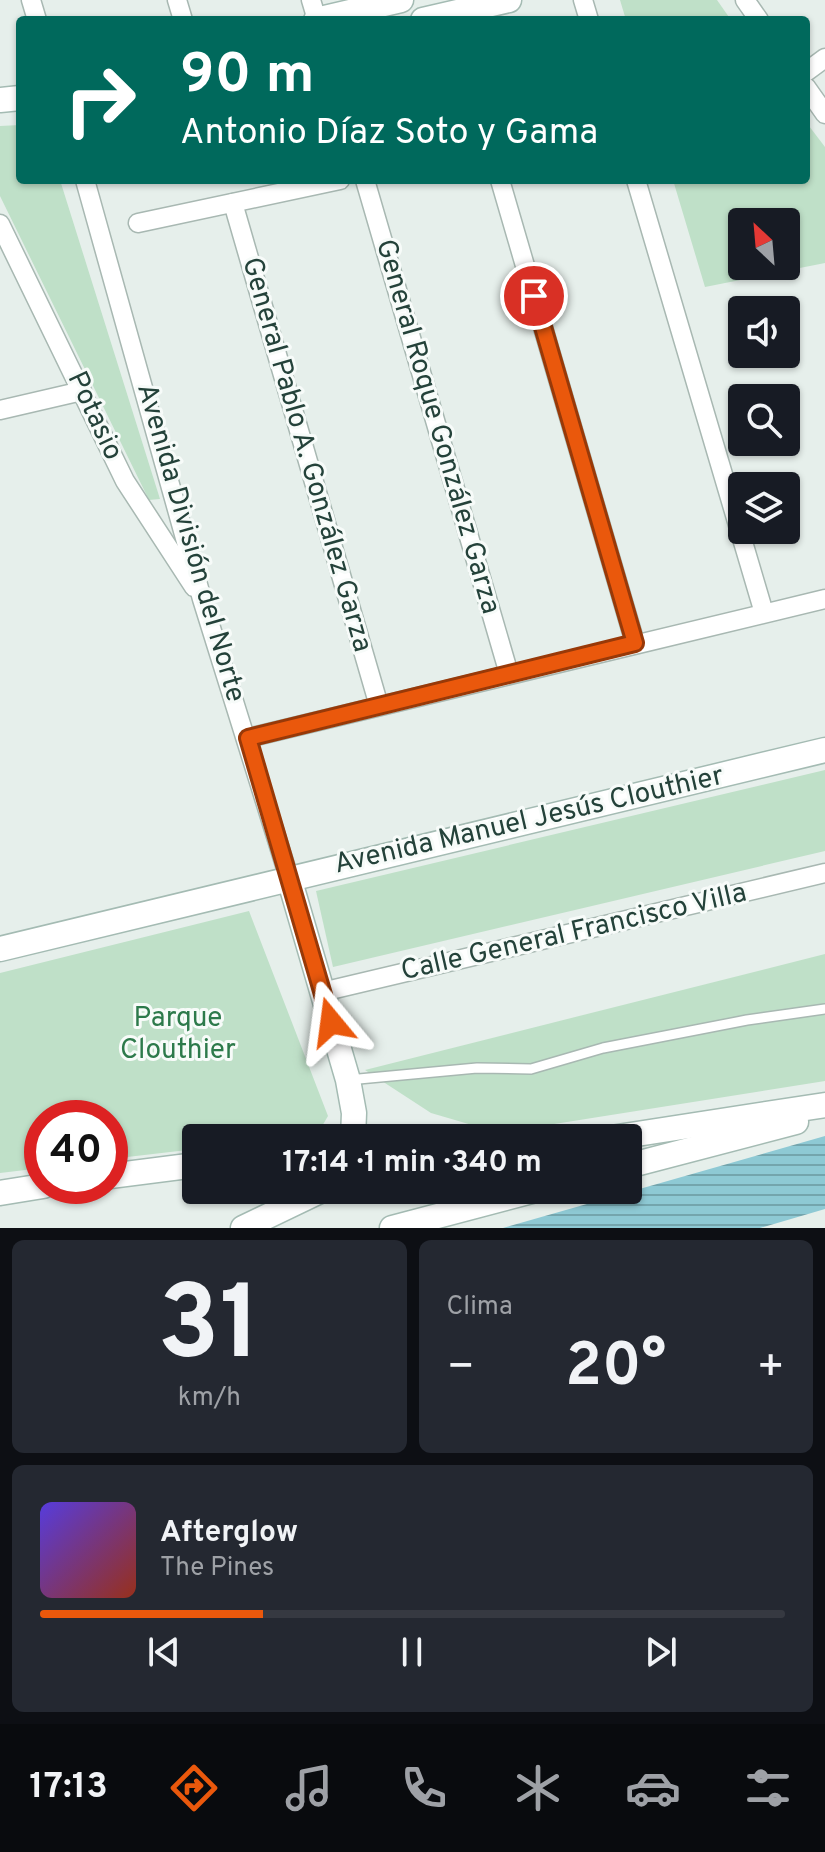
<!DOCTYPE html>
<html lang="es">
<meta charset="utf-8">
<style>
body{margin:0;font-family:Overpass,sans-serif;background:#242831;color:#f1f3f6;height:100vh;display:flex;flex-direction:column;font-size:30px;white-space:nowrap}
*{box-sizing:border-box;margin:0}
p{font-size:26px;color:#9ea1a6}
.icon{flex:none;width:44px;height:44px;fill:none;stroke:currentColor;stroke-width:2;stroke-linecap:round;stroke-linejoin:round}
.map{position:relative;height:1228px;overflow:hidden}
.sheet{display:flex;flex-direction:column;gap:12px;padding:12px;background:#0d0f14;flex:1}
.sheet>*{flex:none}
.guide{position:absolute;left:16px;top:16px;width:794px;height:168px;border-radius:8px;box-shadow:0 2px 6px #0004;background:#00695c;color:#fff;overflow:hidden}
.needle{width:52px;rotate:334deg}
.tools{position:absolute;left:728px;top:208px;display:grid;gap:16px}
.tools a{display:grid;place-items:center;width:72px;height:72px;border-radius:8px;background:#171b24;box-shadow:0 2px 6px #0004;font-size:40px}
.speed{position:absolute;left:24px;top:1100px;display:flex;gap:16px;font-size:40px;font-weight:700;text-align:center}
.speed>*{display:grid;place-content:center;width:104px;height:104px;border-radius:50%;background:#171b24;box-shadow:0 2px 6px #0004;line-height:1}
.speed .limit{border:12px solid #d22;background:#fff;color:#111}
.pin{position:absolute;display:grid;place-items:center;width:68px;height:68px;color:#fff;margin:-34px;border:4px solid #fff;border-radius:50%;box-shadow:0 2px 8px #0007}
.me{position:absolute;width:88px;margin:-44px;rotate:344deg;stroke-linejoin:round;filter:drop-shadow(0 0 6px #0008)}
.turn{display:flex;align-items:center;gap:28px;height:168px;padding:0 32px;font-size:36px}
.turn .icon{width:104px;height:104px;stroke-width:2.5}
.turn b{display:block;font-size:56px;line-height:68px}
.big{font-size:60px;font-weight:700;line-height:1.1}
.sheet .tile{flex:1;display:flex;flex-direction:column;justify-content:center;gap:12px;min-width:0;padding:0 28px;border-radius:12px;background:#242831}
.sheet .dial{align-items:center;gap:0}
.dial b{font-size:104px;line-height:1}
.song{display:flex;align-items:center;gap:24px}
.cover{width:96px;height:96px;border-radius:12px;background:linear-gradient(135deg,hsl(250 70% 55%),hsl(10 70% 35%))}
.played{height:8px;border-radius:4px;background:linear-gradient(90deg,#ea580c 30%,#363941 30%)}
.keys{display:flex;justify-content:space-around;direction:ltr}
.heat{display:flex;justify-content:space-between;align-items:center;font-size:44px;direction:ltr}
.sheet .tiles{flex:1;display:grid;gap:12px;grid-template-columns:1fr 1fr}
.tile:last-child{grid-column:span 2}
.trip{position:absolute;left:182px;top:1124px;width:460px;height:80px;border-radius:8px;background:#171b24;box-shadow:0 2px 6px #0004;font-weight:700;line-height:80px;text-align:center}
.dock{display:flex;height:128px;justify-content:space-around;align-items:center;background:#090b0e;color:#9ea1a6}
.dock .icon{width:56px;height:56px}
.dock .active{color:#ea580c}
.dock b{font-size:36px;color:#f1f3f6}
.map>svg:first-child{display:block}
.green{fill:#bfe0c8;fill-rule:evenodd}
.water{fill:url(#water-rules)}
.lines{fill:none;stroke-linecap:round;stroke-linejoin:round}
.lane-casing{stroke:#a8b8b2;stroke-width:12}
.street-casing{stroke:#a8b8b2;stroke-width:21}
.secondary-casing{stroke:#a4bbb3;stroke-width:27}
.lane{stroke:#fff;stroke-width:9}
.street{stroke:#fff;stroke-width:18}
.secondary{stroke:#fff;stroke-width:24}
.route-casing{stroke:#983908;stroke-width:20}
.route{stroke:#ea580c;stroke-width:14}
.labels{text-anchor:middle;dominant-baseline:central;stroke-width:6;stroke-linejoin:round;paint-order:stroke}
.street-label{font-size:28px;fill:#24423a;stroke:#f7fbf9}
.park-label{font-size:28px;fill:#2d7a4b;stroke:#f7fbf9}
</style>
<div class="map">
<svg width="825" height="1228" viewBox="0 0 825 1228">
<defs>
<pattern id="water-rules" width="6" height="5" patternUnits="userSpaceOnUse" patternTransform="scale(2)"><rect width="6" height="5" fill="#8ec9d4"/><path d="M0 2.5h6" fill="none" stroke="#74a5ad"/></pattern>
</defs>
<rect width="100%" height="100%" fill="#e6efeb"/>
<g class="green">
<polygon points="620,0 717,0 731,20 626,20"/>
<path d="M806,122L825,147V263L705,287L673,180H806ZM786,222V266H742V222Z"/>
<polygon points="20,125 20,180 60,180 160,499 149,500 0,196 0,126"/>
<polygon points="825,770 825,851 333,967 316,891"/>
<polygon points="249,911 328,1116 318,1133 281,1138 196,1138 196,1149 110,1159 110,1118 42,1118 42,1168 0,1173 0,973"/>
<polygon points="825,954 825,1081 548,1125 489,1130 431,1113 365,1070"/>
</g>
<polygon class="water" points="825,1136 825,1209 760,1228 503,1228"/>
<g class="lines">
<defs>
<polyline id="lane" points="348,1080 477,1068 531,1069 603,1048 747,1020 825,1009"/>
<g id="street">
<polyline points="31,0 37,20"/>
<polyline points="177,0 183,20"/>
<polyline points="311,0 317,20"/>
<polyline points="583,0 589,20"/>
<polyline points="745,0 759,20"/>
<polyline points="806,72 825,58"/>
<polyline points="806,87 825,114"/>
<polyline points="85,180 202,599 289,878"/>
<polyline points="365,180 509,674"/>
<polyline points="500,180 635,643"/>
<polyline points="636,180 764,613"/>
<polyline points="233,203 379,706"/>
<polyline points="138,223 340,180"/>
<polyline points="0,224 125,481 194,587"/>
<polyline points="0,410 82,391"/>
<polyline points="248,738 825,599"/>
<polyline points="322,992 825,873"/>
</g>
<g id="secondary">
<polyline points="316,20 401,0"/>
<polyline points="423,20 509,0"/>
<polyline points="0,100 20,98"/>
<polyline points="289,878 348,1080 354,1113 353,1138"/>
<polyline points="0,949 825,750"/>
<polyline points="611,1138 825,1105"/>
<polyline points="628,1166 796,1122"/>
<polyline points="110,1176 196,1165"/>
<polyline points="0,1193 43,1186"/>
<polyline points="243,1228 322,1190"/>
<polyline points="392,1228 536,1190"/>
</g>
</defs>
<use href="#lane" class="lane-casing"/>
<use href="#street" class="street-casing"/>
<use href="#secondary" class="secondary-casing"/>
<use href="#lane" class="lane"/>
<use href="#street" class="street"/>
<use href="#secondary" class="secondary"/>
</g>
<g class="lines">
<defs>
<polyline id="route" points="331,1022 248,738 635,643 534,296"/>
</defs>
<use href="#route" class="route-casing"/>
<use href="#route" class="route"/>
</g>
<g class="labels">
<g class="street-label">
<text transform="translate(94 416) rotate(65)">Potasio</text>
<text transform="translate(437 427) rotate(74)">General Roque González Garza</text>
<text transform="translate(306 455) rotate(74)">General Pablo A. González Garza</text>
<text transform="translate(190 543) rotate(74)">Avenida División del Norte</text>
<text transform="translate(529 821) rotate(-13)">Avenida Manuel Jesús Clouthier</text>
<text transform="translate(574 933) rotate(-13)">Calle General Francisco Villa</text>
</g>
<g class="park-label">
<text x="178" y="1019">Parque<tspan x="178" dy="32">Clouthier</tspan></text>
</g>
</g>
</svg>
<div class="tools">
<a><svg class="needle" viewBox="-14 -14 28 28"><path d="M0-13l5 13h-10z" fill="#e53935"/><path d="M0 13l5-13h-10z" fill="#9ea1a6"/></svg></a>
<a><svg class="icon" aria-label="sound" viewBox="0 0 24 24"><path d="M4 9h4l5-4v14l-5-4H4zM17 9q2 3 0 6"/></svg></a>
<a><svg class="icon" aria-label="search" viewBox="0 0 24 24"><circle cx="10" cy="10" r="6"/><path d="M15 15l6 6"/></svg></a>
<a><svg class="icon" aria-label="layers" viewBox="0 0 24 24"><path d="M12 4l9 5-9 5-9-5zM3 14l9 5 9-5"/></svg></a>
</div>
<div class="speed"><div class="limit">40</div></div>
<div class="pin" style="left:534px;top:296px;background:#d93025"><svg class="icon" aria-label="arrive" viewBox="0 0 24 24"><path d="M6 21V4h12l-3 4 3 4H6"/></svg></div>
<svg class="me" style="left:331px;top:1022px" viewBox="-20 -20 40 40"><path d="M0-17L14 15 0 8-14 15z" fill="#ea580c" stroke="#fff" stroke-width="4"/></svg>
<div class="trip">17:14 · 1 min · 340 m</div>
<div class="guide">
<div class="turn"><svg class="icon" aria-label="right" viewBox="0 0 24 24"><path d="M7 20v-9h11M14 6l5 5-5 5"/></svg><div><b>90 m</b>Antonio Díaz Soto y Gama</div></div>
</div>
</div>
<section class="sheet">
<div class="tiles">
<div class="tile dial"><b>31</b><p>km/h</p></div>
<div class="tile"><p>Clima</p>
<div class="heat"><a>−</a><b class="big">20°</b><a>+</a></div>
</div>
<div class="tile">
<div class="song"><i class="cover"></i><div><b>Afterglow</b><p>The Pines</p></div></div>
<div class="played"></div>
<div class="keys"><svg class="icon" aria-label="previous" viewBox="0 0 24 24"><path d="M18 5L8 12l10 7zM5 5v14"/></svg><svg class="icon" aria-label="pause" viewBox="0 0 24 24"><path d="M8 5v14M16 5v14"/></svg><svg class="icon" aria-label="next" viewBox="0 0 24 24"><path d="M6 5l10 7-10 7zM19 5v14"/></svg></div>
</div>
</div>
</section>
<nav class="dock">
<b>17:13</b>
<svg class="icon active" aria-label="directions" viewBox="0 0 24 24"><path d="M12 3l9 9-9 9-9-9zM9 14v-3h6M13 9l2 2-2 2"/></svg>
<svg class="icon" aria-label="music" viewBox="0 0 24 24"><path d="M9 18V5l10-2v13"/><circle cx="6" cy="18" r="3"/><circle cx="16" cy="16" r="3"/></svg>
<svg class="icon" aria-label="phone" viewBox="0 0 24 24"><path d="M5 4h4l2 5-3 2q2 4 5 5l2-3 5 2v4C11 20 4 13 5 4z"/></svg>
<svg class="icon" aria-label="climate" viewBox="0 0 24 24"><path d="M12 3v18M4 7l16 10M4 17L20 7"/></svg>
<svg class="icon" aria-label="car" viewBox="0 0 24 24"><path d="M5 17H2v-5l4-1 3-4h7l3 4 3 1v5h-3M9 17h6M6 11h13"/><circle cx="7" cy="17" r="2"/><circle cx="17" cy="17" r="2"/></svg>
<svg class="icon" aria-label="filters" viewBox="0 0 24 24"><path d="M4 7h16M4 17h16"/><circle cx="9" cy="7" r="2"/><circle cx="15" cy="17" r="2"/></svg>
</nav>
